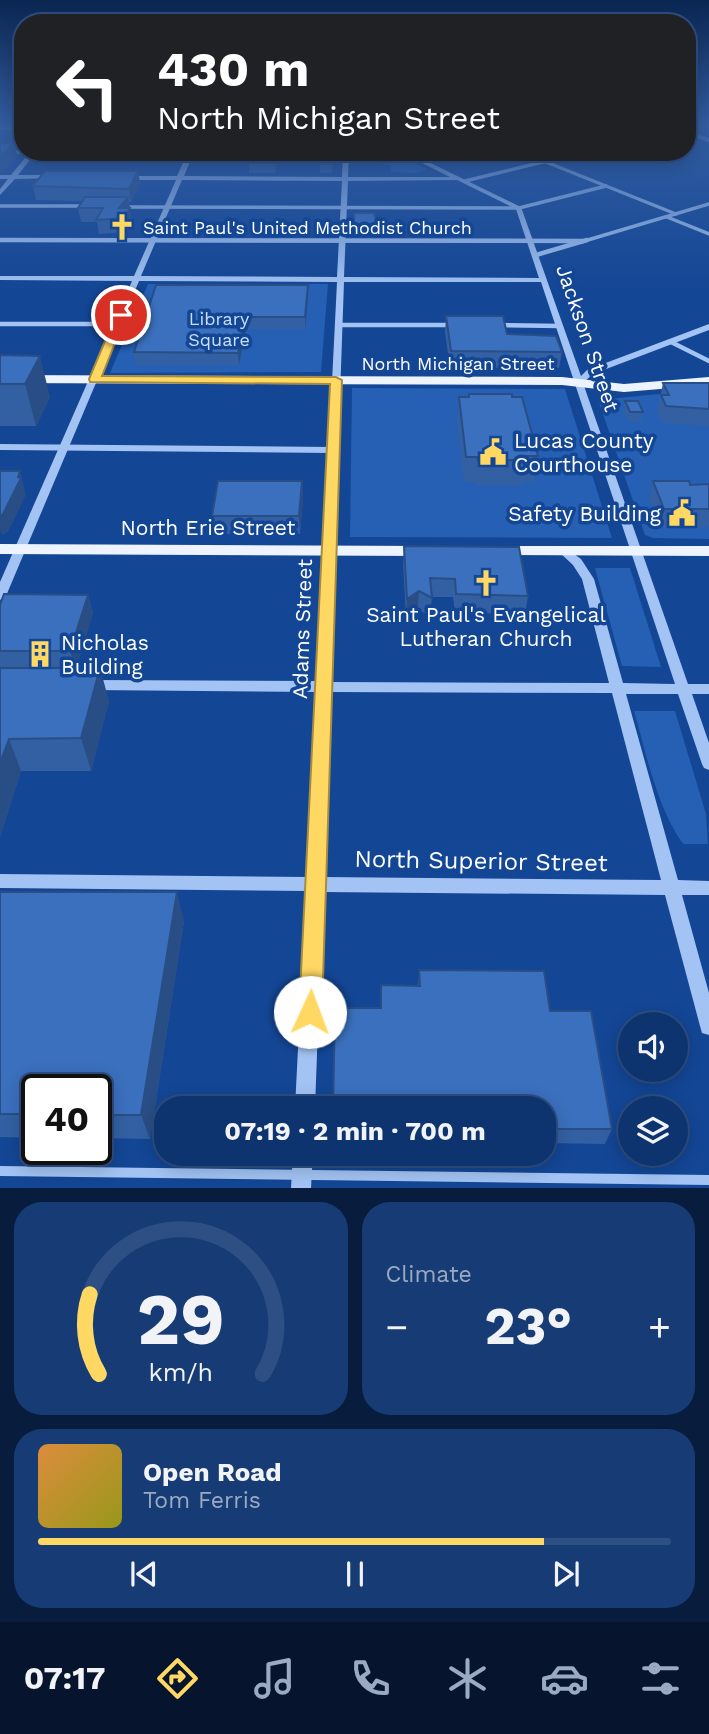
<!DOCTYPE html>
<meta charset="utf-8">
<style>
body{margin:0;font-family:"Work Sans",sans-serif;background:#173c75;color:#f1f3f6;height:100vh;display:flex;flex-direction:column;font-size:26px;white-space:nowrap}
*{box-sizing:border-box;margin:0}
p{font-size:23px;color:#9baac3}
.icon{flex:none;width:38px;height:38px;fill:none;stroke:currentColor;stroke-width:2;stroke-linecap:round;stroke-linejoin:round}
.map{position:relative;height:1188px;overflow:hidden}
.details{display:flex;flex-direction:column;gap:14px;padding:14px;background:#081d3e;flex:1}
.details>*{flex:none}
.hud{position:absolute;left:14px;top:14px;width:682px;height:147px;border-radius:28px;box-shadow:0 4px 18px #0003,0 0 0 2px #2e4f83;background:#202124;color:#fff;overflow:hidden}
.buttons{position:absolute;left:618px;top:1012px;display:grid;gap:14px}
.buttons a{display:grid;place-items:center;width:70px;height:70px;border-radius:50%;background:#0e3470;box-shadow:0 4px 18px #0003,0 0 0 2px #2e4f83;font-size:35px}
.speed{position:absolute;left:21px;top:1074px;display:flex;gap:14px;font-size:35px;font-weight:700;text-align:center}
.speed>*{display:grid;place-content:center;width:91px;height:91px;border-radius:50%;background:#0e3470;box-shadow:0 4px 18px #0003,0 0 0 2px #2e4f83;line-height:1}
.speed .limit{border:4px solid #111;border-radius:10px;background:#fff;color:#111}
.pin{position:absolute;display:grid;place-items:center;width:60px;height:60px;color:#fff;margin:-30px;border:4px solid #fff;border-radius:50%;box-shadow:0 2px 7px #0007}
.me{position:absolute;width:77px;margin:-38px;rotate:2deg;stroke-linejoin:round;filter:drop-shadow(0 0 5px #0008)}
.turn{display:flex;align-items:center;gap:24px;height:147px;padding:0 28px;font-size:32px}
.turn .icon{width:91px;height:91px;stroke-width:2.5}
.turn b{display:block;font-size:49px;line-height:60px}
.big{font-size:52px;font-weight:700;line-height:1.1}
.details .card{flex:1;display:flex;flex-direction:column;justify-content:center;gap:10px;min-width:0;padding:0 24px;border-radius:28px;background:#173c75}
.details .dial{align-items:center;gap:0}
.dial svg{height:182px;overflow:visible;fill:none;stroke:#2e4f83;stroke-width:7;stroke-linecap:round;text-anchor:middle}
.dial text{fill:#f1f3f6;stroke:none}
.song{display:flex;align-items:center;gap:21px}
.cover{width:84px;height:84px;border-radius:10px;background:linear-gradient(135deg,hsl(30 70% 55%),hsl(60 70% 35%))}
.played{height:7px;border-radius:4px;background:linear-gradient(90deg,#ffd864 80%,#2e4f83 80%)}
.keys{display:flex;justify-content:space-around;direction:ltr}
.heat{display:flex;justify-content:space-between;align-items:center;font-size:38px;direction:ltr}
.details .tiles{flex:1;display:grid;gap:14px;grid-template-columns:1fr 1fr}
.card:last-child{grid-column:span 2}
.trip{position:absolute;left:154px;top:1096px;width:402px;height:70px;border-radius:28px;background:#0e3470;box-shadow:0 4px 18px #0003,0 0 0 2px #2e4f83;font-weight:700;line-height:70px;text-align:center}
.tabs{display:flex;height:112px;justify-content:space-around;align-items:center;background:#06152d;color:#9baac3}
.tabs .icon{width:49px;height:49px}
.tabs .current{color:#ffd864}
.tabs b{font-size:32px;color:#f1f3f6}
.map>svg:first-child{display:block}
.green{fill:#2560b5}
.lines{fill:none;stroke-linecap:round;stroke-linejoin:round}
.minor-far3{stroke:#a2c3f3;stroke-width:3.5}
.minor-far2{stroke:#a2c3f3;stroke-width:4.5}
.minor-far1{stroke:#a2c3f3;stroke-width:6}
.minor{stroke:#a2c3f3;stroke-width:10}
.tertiary{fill:#a2c3f3;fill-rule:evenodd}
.primary{fill:#eef4ff;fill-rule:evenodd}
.wall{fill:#3360a3}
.shaded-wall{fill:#294e85}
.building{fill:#3b70be;stroke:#294e85;stroke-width:2}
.route{fill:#ffd864;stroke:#a68c41;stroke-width:2}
.labels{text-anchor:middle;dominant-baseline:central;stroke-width:7;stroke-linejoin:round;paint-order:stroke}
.far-poi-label{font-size:18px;fill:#fff;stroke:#134695;text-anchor:start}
.far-park-label{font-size:18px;fill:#cadffd;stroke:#134695}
.far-street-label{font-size:18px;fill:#fff;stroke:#134695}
.street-label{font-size:21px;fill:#fff;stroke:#134695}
.poi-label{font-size:21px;fill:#fff;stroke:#134695;text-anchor:start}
.near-street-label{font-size:24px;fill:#fff;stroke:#134695}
</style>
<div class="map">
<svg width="709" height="1188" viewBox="0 0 709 1188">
<rect width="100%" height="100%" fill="#134695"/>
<g class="green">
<polygon points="381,152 394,152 427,169 417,173 391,172 390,165 384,165"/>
<polygon points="148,284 328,284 321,372 110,373"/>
<polygon points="352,388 565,389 612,538 350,537"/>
<polygon points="709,389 709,539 653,538 645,535 598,400"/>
<polygon points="595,568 630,568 661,667 622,666"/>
<path d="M634,711H675L706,814L708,844H683C656,805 647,756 634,711Z"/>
</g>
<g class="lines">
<g class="minor-far3">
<polyline points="688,127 697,125"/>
<polyline points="0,128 23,129"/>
<polyline points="0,152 23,152"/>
<polyline points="307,152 346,152"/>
<polyline points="521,152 676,214"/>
<polyline points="465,181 584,152"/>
<polyline points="0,206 86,206"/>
<polyline points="123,207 519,208 606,186"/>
<polyline points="667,217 709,234"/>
<polyline points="0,240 583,241"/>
<polyline points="581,242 709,204"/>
</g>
<g class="minor-far2">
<polyline points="0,240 583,241"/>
<polyline points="536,255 587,240"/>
<polyline points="0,324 117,324"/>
<polyline points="339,325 453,325"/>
<polyline points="497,325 560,326"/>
<polyline points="671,342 709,361"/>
</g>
<polyline class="minor-far1" points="0,447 333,450"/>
<polyline class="minor" points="0,1171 709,1180"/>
<g class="tertiary">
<polygon points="688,131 709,138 709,142 688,135"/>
<polygon points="30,152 36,152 18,175 56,175 58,178 15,179 0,195 0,189 8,179 0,179 0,175 11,175"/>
<path d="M188,152H194L184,176L342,177L343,152H349L348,177H450L400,152H408L521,207L581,376L587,370L709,324V330L593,374L583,383L688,684H709V694H692L709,743V770L704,768L702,764L678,694H626L678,880L709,881V895H682L709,993V1035L702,1033L700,1026L665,895L323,892L315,1108H295L306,891L0,888V874L307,877L316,692L90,690L85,689L83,685L85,681L90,680L317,681L337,282L139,281L6,596L0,600V582L132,281L0,280V276H134L176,180H123L120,178L123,176H177ZM182,180L342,181L337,277L141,276ZM457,180L516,209L539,278L344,277L348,181ZM344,282H541L675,684L623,683L594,579L581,559L564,547L558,551L573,565L582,579L609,683L330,682ZM330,692L612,693L661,880L323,877Z"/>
<polygon points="293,1153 313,1153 311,1188 291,1188"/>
</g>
<g class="primary">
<polygon points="0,375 562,377 624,384 709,377 709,385 624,392 562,385 0,383"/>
<polygon points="0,544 427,546 435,551 427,556 0,554"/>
<polygon points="497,546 709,546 709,556 491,555 489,551"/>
</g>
</g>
<g class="wall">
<polygon points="276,154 277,163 275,173 249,173 249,163"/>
<polygon points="320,164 333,164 332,173 320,173"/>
<polygon points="138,171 140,184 131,202 129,202 132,222 127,232 99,234 97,222 81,222 78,208 82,201 36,200 33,186"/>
<polygon points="354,213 377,224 376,234 354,234"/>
<polygon points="308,285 308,297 305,329 246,329 239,365 136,365 134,352"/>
<polygon points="446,316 507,334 562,352 559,368 450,368 445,332"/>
<polygon points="0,355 50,397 36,426 0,426"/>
<polygon points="663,383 709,383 709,426 662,423 657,411"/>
<polygon points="469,394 538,456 534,482 524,481 523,485 475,485 475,482 464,482 457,421 459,397 468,397"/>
<polygon points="625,401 643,412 641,421 628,421 623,409"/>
<polygon points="302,481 303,499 300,534 214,534 212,516"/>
<polygon points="653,481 690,485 709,484 709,527 659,527 649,499"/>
<polygon points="404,546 528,596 525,614 455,613 453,597 432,597 430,617 418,609 406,617 403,564"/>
<polygon points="88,595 93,613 76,668 109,701 91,771 21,771 0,837 0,605"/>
<polygon points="0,892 184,921 150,1139 96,1138 96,1090 37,1090 37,1138 0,1137"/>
<polygon points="419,970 550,1011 612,1129 605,1144 544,1143 544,1108 380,1008 381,985 418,986"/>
</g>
<g class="shaded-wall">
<polygon points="14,143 18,157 3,172 0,173 0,157"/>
<polygon points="276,154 277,163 275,173 275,163"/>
<polygon points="138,171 140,184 131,202 129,189"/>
<polygon points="128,197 132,222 127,232 125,218 119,208"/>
<polygon points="308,285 308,297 305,329 305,317"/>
<polygon points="245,317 246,329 239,365 238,353"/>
<polygon points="40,356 50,397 36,426 25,384"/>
<polygon points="20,471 26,495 8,532 2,535 0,530 0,516"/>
<polygon points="302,481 303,499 300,534 299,516"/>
<polygon points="419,591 418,609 406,617 407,599"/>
<polygon points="88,595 93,613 76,670 70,651"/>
<polygon points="100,668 109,701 91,771 81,738"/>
<polygon points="9,739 21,771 0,837 0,763"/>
<polygon points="177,892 184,921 150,1139 141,1115"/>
</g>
<g class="building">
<polygon points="0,143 14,143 0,157"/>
<polygon points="251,154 276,154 275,163 249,163"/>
<polygon points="321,154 333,154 332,164 320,164"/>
<polygon points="45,171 138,171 129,189 33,186"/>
<polygon points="85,197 128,197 119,208 130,208 125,218 96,220 103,208 78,208"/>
<polygon points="354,213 374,213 377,224 354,224"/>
<polygon points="156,285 308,285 305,317 245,317 238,353 134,352"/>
<polygon points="446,316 503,316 507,334 556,336 562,352 451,351"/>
<polygon points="0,355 40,356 25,384 0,384"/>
<polygon points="663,383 709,383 709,409 666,406 661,395 669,395"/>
<polygon points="469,394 512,394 512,397 522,397 538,456 526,456 527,460 478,460 477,457 466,457 459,397 469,397"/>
<polygon points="625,401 638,401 643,412 630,412"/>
<polygon points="0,471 20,471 18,477 21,478 3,514 0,516"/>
<polygon points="218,481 302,481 299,516 212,516"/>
<polygon points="653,481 689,481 690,485 709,484 709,509 664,509"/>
<polygon points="404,546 519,547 528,596 456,594 455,579 430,578 432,598 419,591 407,599"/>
<polygon points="4,594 88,595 70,651 0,651 0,605"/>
<polygon points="0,668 100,668 81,738 9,739 0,763"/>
<polygon points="0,892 177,892 141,1115 96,1115 96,1090 37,1090 37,1114 0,1114"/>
<polygon points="419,970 544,971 550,1011 591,1011 612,1129 544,1129 544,1108 333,1108 335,1008 381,1008 381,985 420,986"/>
</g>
<linearGradient id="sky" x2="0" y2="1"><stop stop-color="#0a2652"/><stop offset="0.43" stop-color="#335da0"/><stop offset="1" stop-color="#335da0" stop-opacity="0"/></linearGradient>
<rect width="709" height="291" fill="url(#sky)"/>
<polygon class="route" points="121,312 126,315 102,376 336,377 342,380 322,1012 319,1020 310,1024 302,1020 299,1012 330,384 90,382 89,379 116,315"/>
<defs>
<symbol id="church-bare" viewBox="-9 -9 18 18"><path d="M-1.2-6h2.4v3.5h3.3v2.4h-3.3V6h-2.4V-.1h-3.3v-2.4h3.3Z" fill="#ffd864" stroke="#134695" stroke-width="2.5" paint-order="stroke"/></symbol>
<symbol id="civic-bare" viewBox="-9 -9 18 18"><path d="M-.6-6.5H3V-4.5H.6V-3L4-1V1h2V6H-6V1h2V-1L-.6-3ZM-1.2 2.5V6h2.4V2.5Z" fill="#ffd864" stroke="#134695" stroke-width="2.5" paint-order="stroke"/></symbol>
<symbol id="building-bare" viewBox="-9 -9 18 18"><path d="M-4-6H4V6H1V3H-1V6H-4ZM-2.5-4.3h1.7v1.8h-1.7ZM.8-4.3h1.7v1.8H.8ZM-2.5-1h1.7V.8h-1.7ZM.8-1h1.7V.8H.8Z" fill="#ffd864" stroke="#134695" stroke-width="2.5" paint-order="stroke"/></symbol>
</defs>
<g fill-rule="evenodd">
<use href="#church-bare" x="103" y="208" width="38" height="38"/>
<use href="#civic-bare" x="474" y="433" width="38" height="38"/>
<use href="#civic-bare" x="663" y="494" width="38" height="38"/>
<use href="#church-bare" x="467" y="564" width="38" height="38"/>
<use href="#building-bare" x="21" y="635" width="38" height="38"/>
</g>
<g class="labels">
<g class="far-poi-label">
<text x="143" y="227">Saint Paul's United Methodist Church</text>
</g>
<g class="far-park-label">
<text x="219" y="318">Library<tspan x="219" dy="21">Square</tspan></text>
</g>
<g class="far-street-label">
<text x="458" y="363">North Michigan Street</text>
</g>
<g class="street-label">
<text transform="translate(588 338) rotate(71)">Jackson Street</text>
<text x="208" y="527">North Erie Street</text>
<text transform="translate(302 629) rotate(-88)">Adams Street</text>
</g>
<g class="poi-label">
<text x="514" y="440">Lucas County<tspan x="514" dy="24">Courthouse</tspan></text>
<text x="661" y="513" text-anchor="end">Safety Building</text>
<text x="486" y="614" text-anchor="middle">Saint Paul's Evangelical<tspan x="486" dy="24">Lutheran Church</tspan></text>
<text x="61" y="642">Nicholas<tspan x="61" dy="24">Building</tspan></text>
</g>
<g class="near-street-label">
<text transform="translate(481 861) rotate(1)">North Superior Street</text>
</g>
</g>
</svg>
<div class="buttons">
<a><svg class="icon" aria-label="sound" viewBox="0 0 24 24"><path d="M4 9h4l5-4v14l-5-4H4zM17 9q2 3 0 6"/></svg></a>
<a><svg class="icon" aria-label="layers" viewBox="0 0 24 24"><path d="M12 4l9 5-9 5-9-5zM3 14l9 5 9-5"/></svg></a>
</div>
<div class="speed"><div class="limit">40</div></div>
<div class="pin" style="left:121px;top:315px;background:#d93025"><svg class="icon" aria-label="arrive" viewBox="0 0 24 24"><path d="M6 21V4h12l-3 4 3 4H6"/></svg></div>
<svg class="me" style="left:310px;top:1012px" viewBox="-20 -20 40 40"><circle r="19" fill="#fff"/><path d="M0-13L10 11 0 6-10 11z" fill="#ffd864"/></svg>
<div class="trip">07:19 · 2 min · 700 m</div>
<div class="hud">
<div class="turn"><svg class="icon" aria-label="left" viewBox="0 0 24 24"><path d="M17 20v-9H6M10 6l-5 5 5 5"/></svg><div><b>430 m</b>North Michigan Street</div></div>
</div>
</div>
<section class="details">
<div class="tiles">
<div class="card dial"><svg viewBox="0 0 100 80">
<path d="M14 69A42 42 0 1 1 86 69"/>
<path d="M14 69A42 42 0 0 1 10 34" stroke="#ffd864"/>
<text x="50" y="56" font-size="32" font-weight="700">29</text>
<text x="50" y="72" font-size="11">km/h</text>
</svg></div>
<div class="card"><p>Climate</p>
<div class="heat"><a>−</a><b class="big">23°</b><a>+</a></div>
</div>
<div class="card">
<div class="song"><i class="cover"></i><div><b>Open Road</b><p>Tom Ferris</p></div></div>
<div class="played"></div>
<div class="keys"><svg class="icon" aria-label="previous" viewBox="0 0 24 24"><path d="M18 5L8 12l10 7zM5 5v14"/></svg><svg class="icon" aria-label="pause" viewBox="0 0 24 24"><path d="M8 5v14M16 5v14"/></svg><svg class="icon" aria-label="next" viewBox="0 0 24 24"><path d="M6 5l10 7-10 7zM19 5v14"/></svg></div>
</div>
</div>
</section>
<nav class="tabs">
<b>07:17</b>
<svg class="icon current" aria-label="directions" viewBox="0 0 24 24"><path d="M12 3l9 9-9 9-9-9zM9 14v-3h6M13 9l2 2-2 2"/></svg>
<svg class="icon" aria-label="music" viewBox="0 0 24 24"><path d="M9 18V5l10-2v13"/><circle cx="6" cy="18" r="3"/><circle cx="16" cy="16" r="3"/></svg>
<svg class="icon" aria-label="phone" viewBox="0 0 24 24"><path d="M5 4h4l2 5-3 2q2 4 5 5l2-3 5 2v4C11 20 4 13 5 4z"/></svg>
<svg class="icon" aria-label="climate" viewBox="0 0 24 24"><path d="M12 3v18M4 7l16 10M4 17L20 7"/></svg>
<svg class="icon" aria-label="car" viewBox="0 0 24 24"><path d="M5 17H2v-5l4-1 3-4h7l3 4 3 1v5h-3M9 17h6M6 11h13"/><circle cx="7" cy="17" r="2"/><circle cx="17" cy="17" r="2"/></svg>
<svg class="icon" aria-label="filters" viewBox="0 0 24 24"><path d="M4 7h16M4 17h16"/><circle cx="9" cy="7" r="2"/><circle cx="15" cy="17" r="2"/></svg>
</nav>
